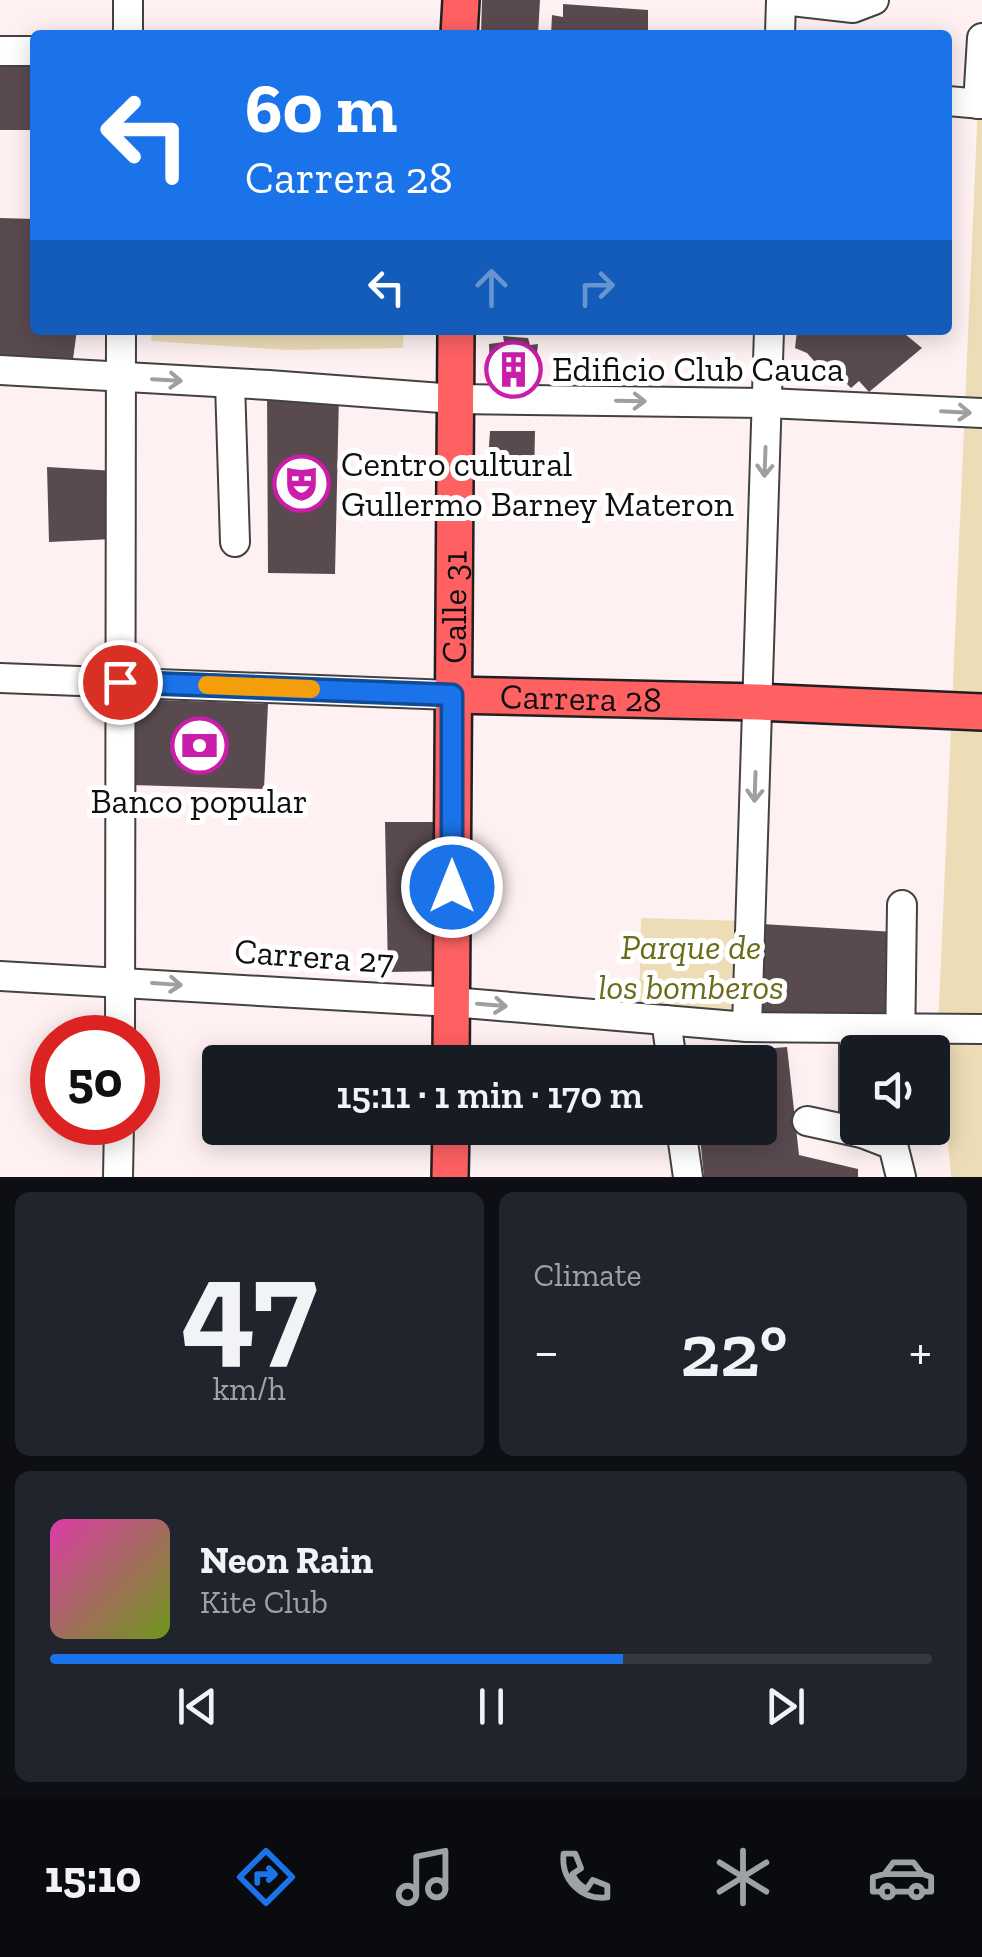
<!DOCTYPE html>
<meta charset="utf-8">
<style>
body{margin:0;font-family:"Zilla Slab",serif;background:#20242c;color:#f1f3f6;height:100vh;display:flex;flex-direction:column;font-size:38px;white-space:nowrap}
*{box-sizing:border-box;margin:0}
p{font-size:32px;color:#9ea1a6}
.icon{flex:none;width:55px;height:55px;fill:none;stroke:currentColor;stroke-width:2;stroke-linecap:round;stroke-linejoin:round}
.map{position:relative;height:1177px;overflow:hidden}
.sheet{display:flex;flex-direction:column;gap:15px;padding:15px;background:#0d0f14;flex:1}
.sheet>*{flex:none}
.banner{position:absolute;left:30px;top:30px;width:922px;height:305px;border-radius:10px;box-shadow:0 5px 25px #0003;background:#1a73e8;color:#fff;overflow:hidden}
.buttons{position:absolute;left:840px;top:1035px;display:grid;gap:20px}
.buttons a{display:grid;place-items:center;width:110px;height:110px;border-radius:10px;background:#171b24;box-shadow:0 5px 25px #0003;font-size:50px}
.speed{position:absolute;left:30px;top:1015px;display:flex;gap:20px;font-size:50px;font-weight:700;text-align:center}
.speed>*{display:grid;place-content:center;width:130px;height:130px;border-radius:50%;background:#171b24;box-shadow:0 5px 25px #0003;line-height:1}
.speed .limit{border:15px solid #d22;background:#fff;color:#111}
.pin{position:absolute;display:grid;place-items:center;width:85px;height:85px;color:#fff;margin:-42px;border:5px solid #fff;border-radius:50%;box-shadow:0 2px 10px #0007}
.me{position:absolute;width:110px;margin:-55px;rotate:0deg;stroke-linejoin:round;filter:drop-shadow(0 0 8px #0008)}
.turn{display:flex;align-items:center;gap:35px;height:210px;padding:0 50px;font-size:45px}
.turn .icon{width:130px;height:130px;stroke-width:2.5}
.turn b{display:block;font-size:70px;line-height:85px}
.lanes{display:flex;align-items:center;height:95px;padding:0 50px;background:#0003;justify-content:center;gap:50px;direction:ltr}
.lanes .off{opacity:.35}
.big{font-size:75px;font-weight:600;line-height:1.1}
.sheet .card{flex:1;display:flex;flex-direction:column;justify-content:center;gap:15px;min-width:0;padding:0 35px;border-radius:15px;background:#20242c}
.sheet .dial{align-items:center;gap:0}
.dial b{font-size:130px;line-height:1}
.song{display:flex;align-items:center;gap:30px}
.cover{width:120px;height:120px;border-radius:15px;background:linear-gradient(135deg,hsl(320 70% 55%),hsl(80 70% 35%))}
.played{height:10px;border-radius:5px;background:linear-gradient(90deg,#1a73e8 65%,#363941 65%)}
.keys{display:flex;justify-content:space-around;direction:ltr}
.heat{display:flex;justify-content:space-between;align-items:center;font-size:55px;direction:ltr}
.sheet .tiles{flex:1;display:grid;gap:15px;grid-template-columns:1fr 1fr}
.card:last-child{grid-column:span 2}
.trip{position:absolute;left:202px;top:1045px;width:575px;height:100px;border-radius:10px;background:#171b24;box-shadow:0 5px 25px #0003;font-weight:600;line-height:100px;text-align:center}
.dock{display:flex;height:160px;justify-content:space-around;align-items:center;background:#090b0e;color:#9ea1a6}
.dock .icon{width:70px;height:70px}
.dock .on{color:#1a73e8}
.dock b{font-size:45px;color:#f1f3f6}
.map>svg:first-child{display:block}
.green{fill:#edddb7}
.building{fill:#594a50}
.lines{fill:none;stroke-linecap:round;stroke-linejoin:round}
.minor-casing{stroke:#424242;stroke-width:32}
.major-casing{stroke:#202020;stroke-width:40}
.minor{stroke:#fff;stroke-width:28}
.major{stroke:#ff6163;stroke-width:35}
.oneway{stroke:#9f9f9f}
.route-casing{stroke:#114b97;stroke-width:25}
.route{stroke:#1a73e8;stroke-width:18}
.slow{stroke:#f59e0b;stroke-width:18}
.labels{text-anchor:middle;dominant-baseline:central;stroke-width:10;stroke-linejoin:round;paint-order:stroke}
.poi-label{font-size:35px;fill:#0f0f0f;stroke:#fff;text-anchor:start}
.street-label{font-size:35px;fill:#0f0f0f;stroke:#fff}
.park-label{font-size:35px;font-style:italic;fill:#6a6c1a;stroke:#fff}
</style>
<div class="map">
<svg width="982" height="1177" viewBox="0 0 982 1177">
<rect width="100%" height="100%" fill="#fff1f1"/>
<g class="green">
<polygon points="982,69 982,1177 951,1177 938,1029 978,104"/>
<polygon points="152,330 404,330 403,348 286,350 151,341"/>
<polygon points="641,918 746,921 741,1020 639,1012"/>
</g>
<g class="building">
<polygon points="482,0 540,0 538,35 481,35"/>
<polygon points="563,4 648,10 648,35 551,35 552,15 563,17"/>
<polygon points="0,65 35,66 35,130 0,130"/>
<polygon points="0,218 35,219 35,330 77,330 73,359 0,357"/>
<polygon points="797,330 900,330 922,348 869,392 859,381 851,388 829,366 822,370 807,353 795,348"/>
<polygon points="503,336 528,338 530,345 538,344 533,393 491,393 489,344 504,342"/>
<polygon points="267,389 339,394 335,574 268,573"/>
<polygon points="490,431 535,431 534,478 487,476"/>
<polygon points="47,467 116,471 113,539 49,542"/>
<polygon points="131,699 268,704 264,789 131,785"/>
<polygon points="385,822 445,822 447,971 388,972"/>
<polygon points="761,924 895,932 894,1018 755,1014"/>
<polygon points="787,1047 799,1155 858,1169 858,1177 704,1177 699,1128 760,1128 760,1062 693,1062 692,1055"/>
</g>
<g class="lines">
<defs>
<g id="minor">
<polyline points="128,0 128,35"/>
<polyline points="783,0 853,8 874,0"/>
<polyline points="780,35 781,0"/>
<polyline points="0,51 35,51"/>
<polyline points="948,101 982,104"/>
<polyline points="978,104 982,38"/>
<polyline points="0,370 269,385 455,399 767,403 982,413"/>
<polyline points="230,383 235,542"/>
<polyline points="0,678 451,695"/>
<polyline points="0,976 452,1002 747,1027 982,1029"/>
<polyline points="666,1020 672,1062"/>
<polyline points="747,1027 769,330"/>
<polyline points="854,1028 854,1115 858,1122"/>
<polyline points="120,1038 121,330"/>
<polyline points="900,1052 902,905"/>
<polyline points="807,1121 862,1133"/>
<polyline points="681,1128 688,1177"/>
<polyline points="860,1128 862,1133 893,1145 901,1177"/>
<polyline points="118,1177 119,1122"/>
</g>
<g id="major">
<polyline points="459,35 461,0"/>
<path id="s1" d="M451,695L758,702L982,712"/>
<path id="s2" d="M451,1062L456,330"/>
<polyline points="450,1177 451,1128"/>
</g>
</defs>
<use href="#minor" class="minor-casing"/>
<use href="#major" class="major-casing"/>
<use href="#minor" class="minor"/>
<use href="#major" class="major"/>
</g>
<defs><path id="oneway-shaft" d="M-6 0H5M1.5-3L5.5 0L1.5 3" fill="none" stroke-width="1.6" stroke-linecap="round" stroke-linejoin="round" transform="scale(2.5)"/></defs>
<g class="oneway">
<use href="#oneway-shaft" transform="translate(167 380) rotate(3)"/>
<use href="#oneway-shaft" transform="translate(631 401) rotate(1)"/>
<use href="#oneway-shaft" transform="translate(956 412) rotate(3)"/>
<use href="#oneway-shaft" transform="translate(765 462) rotate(92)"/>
<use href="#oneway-shaft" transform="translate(755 787) rotate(92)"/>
<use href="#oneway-shaft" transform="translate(167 984) rotate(4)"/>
<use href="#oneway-shaft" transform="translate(492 1005) rotate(5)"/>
</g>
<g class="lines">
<defs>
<polyline id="route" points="120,682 452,695 452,887"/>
</defs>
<use href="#route" class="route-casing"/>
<use href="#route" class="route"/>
<polyline class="slow" points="207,685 311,689"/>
</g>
<defs>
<symbol id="building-ring" viewBox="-11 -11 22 22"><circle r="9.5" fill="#fff" stroke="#c91daa" stroke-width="1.5"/><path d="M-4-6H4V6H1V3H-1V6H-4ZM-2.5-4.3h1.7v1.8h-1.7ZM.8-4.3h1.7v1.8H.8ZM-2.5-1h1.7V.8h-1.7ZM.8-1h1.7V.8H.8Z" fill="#c91daa"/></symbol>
<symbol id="theatre-ring" viewBox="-11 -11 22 22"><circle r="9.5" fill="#fff" stroke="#c91daa" stroke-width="1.5"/><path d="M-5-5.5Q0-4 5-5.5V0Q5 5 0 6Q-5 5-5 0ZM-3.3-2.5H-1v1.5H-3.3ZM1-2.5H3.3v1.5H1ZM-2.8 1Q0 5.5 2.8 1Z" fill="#c91daa"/></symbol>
<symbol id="bank-ring" viewBox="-11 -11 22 22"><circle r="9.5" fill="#fff" stroke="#c91daa" stroke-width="1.5"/><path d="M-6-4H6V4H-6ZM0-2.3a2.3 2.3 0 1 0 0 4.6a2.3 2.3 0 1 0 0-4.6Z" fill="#c91daa"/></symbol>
</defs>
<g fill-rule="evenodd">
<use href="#building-ring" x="482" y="338" width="63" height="63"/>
<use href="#theatre-ring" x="270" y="452" width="63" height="63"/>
<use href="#bank-ring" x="168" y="714" width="63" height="63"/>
</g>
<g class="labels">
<g class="poi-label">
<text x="552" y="369">Edificio Club Cauca</text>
<text x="341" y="464">Centro cultural<tspan x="341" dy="40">Gullermo Barney Materon</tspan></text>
<text x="199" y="801" text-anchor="middle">Banco popular</text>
</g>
<g class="street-label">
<text stroke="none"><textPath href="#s2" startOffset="455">Calle 31</textPath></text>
<text stroke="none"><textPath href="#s1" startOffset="130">Carrera 28</textPath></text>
<text transform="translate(314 956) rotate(4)">Carrera 27</text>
</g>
<g class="park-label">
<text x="691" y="947">Parque de<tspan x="691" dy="40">los bomberos</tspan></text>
</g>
</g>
</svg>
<div class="buttons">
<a><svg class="icon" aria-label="sound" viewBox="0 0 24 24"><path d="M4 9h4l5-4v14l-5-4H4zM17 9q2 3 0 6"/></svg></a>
</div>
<div class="speed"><div class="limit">50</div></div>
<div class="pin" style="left:120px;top:682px;background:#d93025"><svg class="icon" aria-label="arrive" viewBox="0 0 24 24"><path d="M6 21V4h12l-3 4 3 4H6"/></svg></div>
<svg class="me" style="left:452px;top:887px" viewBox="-20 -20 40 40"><circle r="17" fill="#1a73e8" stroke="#fff" stroke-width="3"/><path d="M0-11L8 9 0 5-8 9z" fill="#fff"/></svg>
<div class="trip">15:11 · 1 min · 170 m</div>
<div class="banner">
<div class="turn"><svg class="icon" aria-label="left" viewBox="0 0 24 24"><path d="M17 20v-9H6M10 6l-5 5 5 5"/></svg><div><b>60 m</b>Carrera 28</div></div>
<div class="lanes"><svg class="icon" aria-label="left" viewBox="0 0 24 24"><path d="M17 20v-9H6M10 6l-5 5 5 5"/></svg><svg class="icon off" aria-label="ahead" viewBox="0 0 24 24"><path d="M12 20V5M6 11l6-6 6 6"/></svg><svg class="icon off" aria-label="right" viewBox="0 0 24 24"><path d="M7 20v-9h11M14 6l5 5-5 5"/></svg></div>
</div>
</div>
<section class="sheet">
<div class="tiles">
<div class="card dial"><b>47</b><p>km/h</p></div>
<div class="card"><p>Climate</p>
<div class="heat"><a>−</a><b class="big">22°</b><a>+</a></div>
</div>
<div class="card">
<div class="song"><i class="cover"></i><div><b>Neon Rain</b><p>Kite Club</p></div></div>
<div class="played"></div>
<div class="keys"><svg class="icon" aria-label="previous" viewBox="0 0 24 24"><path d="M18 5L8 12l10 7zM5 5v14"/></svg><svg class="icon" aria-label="pause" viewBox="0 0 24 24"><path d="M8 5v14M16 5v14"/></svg><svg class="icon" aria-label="next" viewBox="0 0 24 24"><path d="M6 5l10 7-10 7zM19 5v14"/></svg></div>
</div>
</div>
</section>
<nav class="dock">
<b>15:10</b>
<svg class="icon on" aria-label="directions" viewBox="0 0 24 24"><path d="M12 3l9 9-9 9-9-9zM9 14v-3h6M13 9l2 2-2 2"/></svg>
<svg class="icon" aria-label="music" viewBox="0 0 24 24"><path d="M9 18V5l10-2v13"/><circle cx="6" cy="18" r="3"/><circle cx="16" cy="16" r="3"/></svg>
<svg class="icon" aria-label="phone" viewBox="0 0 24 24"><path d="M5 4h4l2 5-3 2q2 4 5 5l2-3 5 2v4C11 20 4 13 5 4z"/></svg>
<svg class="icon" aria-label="climate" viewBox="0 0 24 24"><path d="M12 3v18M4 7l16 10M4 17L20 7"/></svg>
<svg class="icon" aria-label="car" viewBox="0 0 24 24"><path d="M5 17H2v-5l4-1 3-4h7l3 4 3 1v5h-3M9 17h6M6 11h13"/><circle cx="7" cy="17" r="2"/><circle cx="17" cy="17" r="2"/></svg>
</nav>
